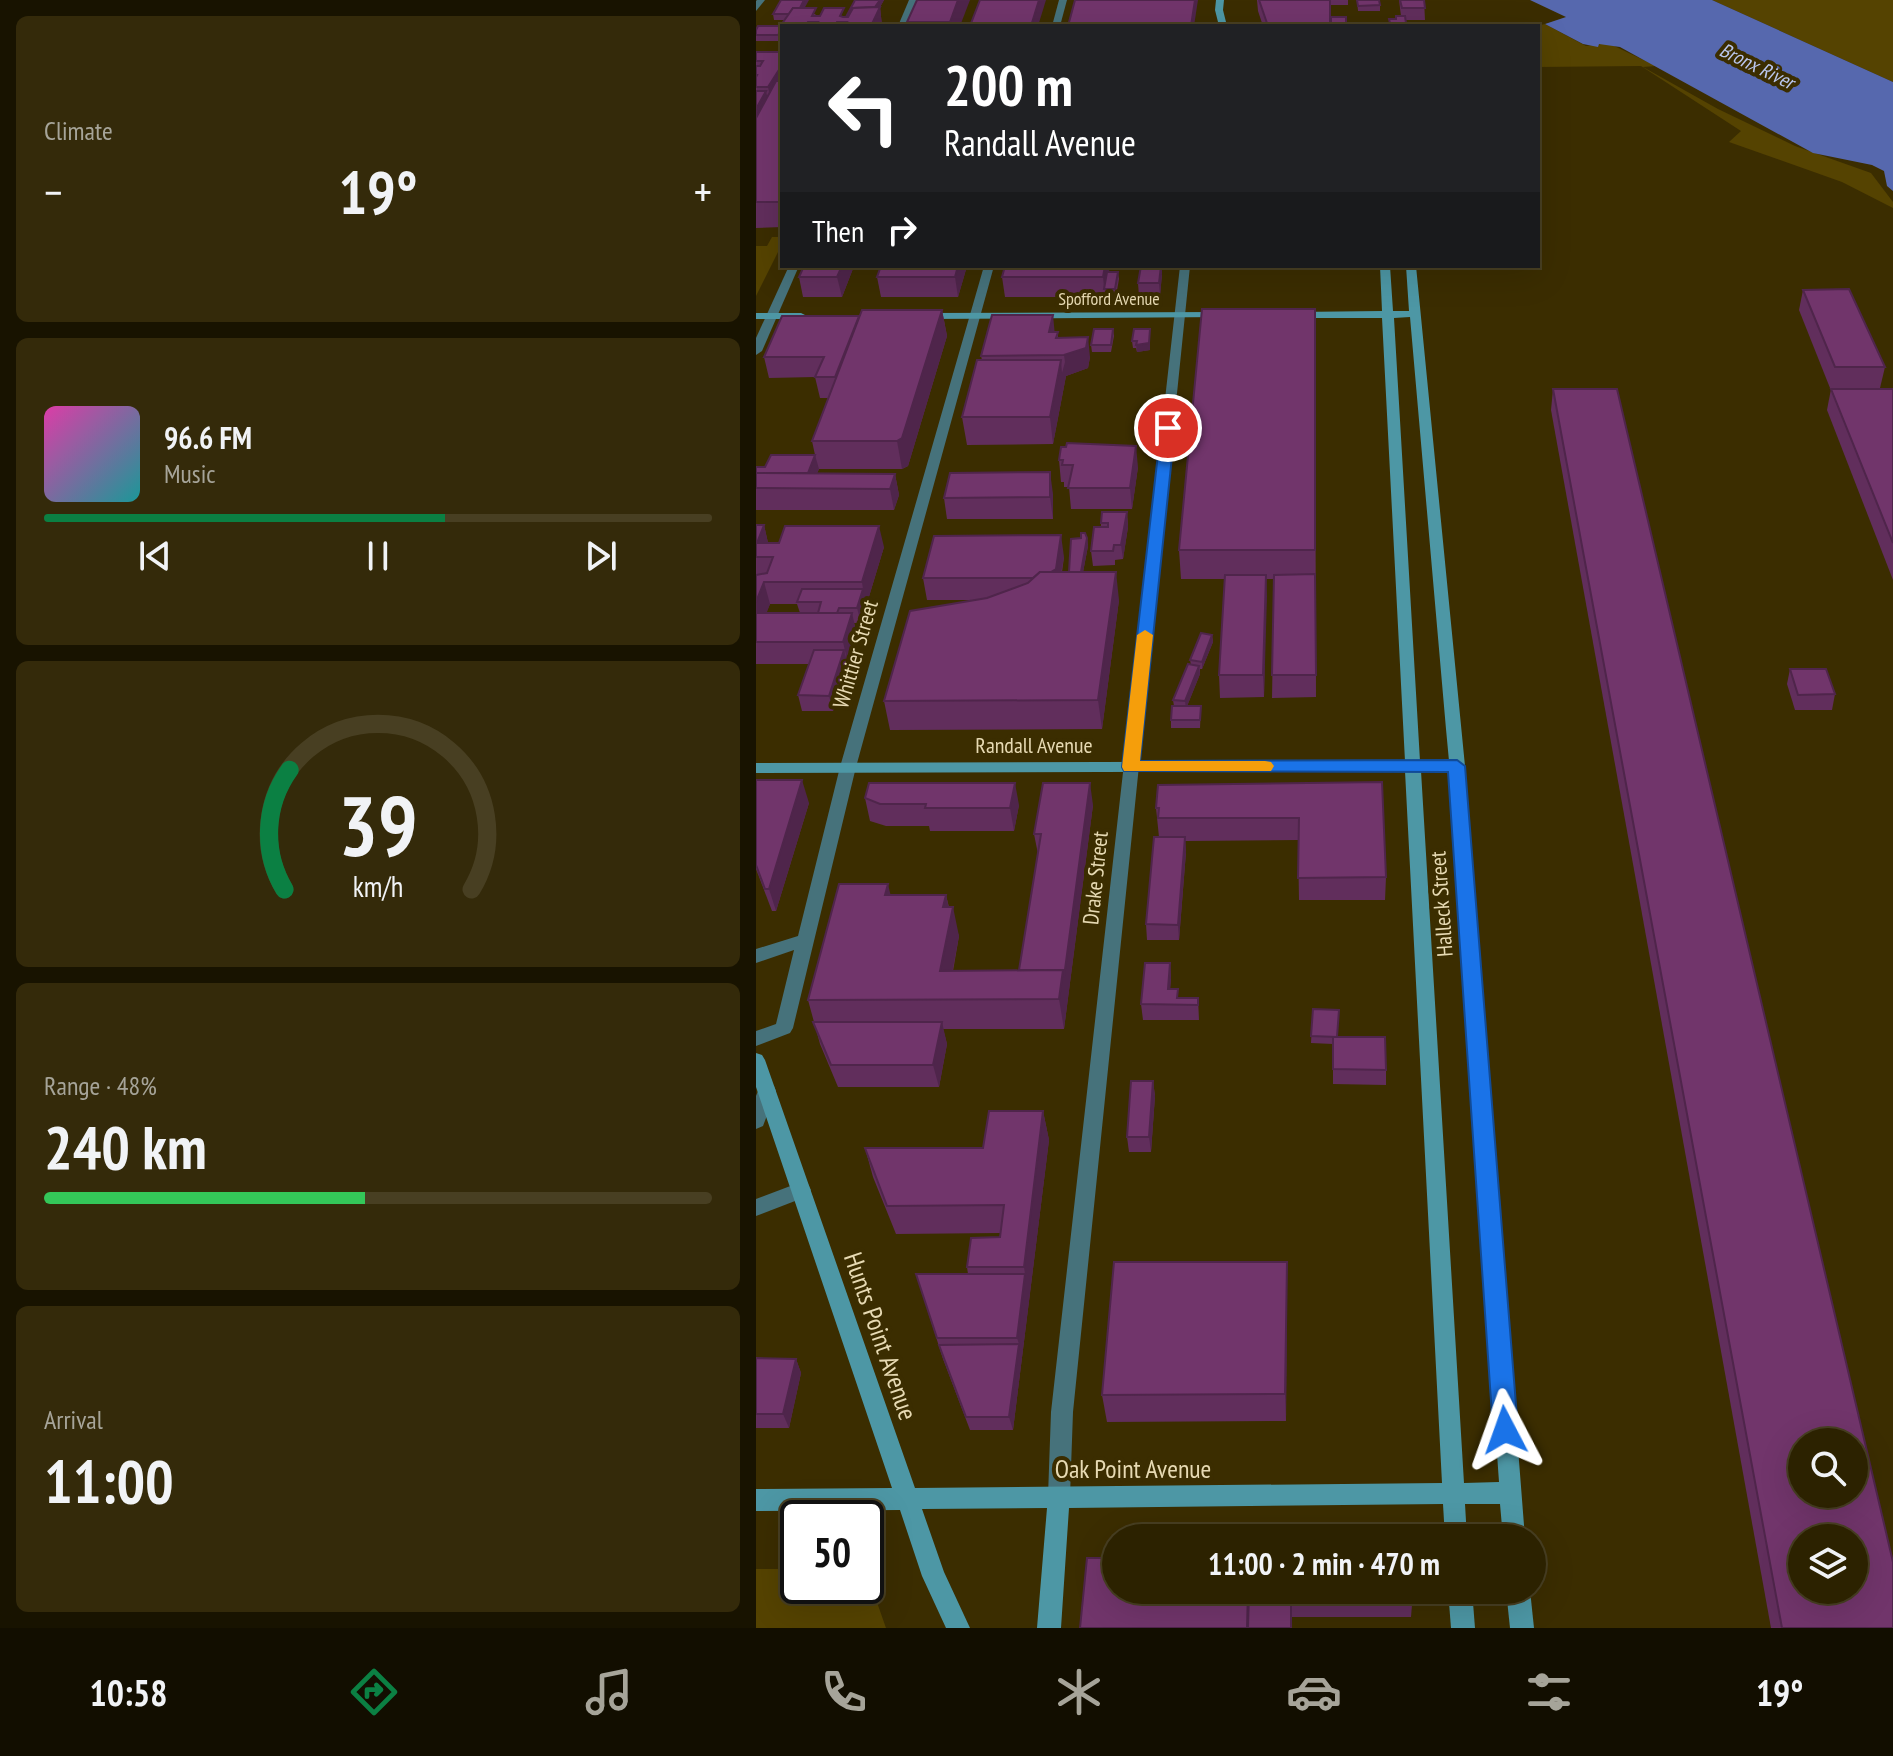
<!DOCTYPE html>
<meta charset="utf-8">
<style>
body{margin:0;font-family:"PT Sans Narrow",sans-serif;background:#342a0a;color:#f1f3f6;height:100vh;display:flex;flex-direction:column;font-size:30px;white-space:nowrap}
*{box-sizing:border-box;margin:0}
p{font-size:26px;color:#a6a499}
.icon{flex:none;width:44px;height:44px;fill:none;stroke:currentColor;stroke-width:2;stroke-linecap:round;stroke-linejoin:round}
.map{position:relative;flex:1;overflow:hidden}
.panel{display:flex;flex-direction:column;gap:16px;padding:16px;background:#181300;width:756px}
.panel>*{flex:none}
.guide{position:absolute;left:24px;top:24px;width:760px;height:244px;border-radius:0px;box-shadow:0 8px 32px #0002,0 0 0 2px #483f22;background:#202124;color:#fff;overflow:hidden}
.buttons{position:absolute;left:1032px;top:1428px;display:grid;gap:16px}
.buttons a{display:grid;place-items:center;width:80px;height:80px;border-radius:50%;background:#2c2200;box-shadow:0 8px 32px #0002,0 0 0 2px #483f22;font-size:40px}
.speed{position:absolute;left:24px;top:1500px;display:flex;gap:16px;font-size:40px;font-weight:700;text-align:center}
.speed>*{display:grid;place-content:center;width:104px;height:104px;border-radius:50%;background:#2c2200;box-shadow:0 8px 32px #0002,0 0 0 2px #483f22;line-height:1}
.speed .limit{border:4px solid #111;border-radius:12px;background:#fff;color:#111}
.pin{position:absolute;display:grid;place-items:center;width:68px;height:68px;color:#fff;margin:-34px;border:4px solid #fff;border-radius:50%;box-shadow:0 2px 8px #0007}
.me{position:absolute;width:88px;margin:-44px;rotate:356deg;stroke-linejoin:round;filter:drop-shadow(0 0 6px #0008)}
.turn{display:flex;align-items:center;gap:28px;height:168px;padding:0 32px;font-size:36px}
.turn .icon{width:104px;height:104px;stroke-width:2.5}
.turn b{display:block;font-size:56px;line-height:68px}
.then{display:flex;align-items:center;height:76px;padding:0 32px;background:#0003;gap:16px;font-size:30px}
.big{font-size:60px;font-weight:700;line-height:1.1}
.panel .widget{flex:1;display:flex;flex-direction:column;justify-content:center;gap:12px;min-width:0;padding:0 28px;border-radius:12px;background:#342a0a}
.panel .dial{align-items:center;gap:0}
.dial svg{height:208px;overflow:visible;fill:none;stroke:#483f22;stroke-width:7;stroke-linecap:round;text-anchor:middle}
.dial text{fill:#f1f3f6;stroke:none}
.song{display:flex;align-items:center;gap:24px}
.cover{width:96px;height:96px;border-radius:12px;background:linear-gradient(135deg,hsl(320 70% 55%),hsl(180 70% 35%))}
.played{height:8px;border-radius:4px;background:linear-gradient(90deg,#0b8043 60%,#483f22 60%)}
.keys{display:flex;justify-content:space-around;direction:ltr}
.heat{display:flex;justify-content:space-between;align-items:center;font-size:44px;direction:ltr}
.charge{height:12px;border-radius:6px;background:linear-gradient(90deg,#34c759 48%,#483f22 0)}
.trip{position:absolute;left:346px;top:1524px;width:444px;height:80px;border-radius:40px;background:#2c2200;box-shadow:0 8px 32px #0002,0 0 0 2px #483f22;font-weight:700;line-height:80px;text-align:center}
.tabs{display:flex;height:128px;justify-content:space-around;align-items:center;background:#120e00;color:#a6a499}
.tabs .icon{width:56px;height:56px}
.tabs .selected{color:#0b8043}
.tabs b{font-size:36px;color:#f1f3f6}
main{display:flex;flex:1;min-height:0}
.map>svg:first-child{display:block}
.green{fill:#554301}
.water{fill:#5668ae}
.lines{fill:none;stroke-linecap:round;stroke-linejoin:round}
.street{fill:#46727b;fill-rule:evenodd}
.secondary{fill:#4d97a5;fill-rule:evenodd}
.wall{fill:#612e5c;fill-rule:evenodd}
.shaded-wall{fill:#4f254b}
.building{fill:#71356b;stroke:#4f254b;stroke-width:2;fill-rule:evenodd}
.route{fill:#1a73e8;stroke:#114b97;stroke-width:2}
.slow{fill:#f59e0b}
.labels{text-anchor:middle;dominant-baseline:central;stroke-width:8;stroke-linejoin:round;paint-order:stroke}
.far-street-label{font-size:18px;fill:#e7dab3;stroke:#3b2d00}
.far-water-label{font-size:20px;font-style:italic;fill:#bac7ee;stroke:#3b2d00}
.street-label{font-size:22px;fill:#e7dab3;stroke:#3b2d00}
.near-street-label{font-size:26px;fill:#e7dab3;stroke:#3b2d00}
</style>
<main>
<section class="panel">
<div class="widget"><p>Climate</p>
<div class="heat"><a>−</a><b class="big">19°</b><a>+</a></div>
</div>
<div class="widget">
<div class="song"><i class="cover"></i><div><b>96.6 FM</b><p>Music</p></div></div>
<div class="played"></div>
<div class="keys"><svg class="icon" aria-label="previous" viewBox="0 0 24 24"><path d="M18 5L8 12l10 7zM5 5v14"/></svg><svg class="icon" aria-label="pause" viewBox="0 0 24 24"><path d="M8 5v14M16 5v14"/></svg><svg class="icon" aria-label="next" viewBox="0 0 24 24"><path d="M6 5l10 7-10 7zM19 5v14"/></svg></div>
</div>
<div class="widget dial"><svg viewBox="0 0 100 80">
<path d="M14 69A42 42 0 1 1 86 69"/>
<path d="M14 69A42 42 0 0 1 16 23" stroke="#0b8043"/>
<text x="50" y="56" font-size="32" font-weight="700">39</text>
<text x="50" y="72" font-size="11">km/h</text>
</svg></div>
<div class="widget"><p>Range · 48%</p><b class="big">240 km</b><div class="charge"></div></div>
<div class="widget"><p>Arrival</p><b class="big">11:00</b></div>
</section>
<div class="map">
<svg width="1137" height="1628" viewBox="0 0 1137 1628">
<rect width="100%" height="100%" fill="#3b2d00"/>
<g class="green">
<polygon points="956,0 1137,0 1137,82"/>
<polygon points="789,24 830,46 852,43 900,66 887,67 962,109 1039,146 1115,173 1137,202 1137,208 1086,182 973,142 985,131 885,66 782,67 781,26"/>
<polygon points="16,237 26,237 26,244 0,296 0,246 11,246"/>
<polygon points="0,1569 42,1569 42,1586 110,1586 110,1571 130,1628 0,1628"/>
</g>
<polygon class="water" points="774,0 956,0 1137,82 1137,191 1131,186 1128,171 1116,165 1057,153 864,47 843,44 842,47 827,44 789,24 810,17"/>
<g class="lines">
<g class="street">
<polygon points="1,0 9,0 0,11 0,1"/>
<polygon points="153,0 161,0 150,26 142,26"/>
<polygon points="303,0 311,0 304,26 296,26"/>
<polygon points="33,266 43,266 6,351 0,355 0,338"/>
<polygon points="228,266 238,266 100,767 37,1028 34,1033 0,1046 0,1031 20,1024 38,950 0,963 0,949 42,936 84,767"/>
<polygon points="424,266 434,266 317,1412 314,1496 311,1504 303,1507 295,1504 292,1496 295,1412"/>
<polygon points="11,1083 18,1086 20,1091 7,1126 0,1129 0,1096 4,1086"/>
<polygon points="45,1182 52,1184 55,1190 52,1196 0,1216 0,1199"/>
</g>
<g class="secondary">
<polygon points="460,0 468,0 467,10 471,26 463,26 459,10"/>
<path d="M624,266H634L637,311H653L650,266H660L709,766L769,1538H747L744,1504H709L711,1538H689L687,1504L313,1508L305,1628H281L291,1508L166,1509L188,1572L214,1628H190L166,1576L144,1510L0,1511V1489L136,1488L0,1087V1053L6,1055L9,1060L159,1488L686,1483L649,771L0,773V763L649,761L626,318H540L534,315L540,312L626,311ZM654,317L690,729L693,761H664L638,318ZM665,771H693L743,1482L708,1483Z"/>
<polygon points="465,312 471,315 469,317 168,319 162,316 168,313"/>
<polygon points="0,313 45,313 51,316 45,319 0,319"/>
<polygon points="692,1590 716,1590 719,1628 695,1628"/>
<polygon points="750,1590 774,1590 778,1628 754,1628"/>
</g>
</g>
<g class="wall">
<polygon points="99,0 128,0 124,7 126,26 26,26 26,44 25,38 23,41 0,41 0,30 24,26 29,20 18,20 17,14 48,8 62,16 90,17"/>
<polygon points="161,0 204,26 151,26 151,22"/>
<polygon points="501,0 592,0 592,5 574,5 574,26 507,26 502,11"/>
<polygon points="601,0 624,5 624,11 602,11"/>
<polygon points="643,0 668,0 669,20 649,20 650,26 633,26 634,23 645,16"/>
<polygon points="0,52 26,52 26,227 0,228"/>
<polygon points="48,266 98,266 86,297 47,297 43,277"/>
<polygon points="211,266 202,297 125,297 121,277"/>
<polygon points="385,266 406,266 406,274 404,296 383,297 382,283"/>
<polygon points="362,272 363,279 360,296 349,297 249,297 246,277"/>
<polygon points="1047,290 1129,367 1124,388 1074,388 1043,310"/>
<polygon points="559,309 560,697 516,698 518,579 510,579 508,697 464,698 463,675 469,579 425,579 423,550"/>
<polygon points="186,310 191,336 152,466 146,469 63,469 61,473 139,474 143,495 138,510 0,510 0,467 9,467 59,455 56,441 72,398 64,398 59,377 13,378 8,357 103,316"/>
<polygon points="357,329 358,336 355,352 336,352 335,345"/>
<polygon points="299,332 302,332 302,338 334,357 332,368 310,376 297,444 211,445 206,417 226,360 225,356"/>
<polygon points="394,336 394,350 381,352 380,348 377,348 376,341"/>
<polygon points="797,389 1137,1628 1015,1628 795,410"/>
<polygon points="1075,389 1137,389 1137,580 1071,410"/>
<polygon points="303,460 382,467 376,509 315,509 313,487 308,487 308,482 305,482"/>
<polygon points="297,494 297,519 191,519 188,498"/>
<polygon points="371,512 372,527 367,559 359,560 359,565 337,566 335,551 345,527 345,523"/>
<path d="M0,525H8L12,543L128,547L105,623H98L101,635L77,711H46L42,695L53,664H0ZM14,604H41L44,613H10Z"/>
<polygon points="331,538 332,546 327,572 363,600 346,729 134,730 128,701 218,600 171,600 167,578 308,557 306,572 313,572"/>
<polygon points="456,635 457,642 446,669 444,669 444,674 431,706 445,706 444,728 415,728 415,720 418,706 417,700 435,665 434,660"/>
<polygon points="1034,669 1079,694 1076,710 1039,710 1031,684"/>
<polygon points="0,780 53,803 20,911 16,911 0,869"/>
<polygon points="626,782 630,877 629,900 543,900 542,840 429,841 430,852 423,940 391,940 390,924 403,837 400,808"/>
<polygon points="109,798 263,805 258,831 174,831 173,826 130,826 114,821"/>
<polygon points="337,805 308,1029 187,1029 191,1044 183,1087 82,1087 64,1044 52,1000 135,895 190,895 193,907 203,936 197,971 263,970 282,854 278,834"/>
<polygon points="414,963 415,978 414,989 422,998 442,998 443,1020 387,1020 385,1004"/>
<polygon points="557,1009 581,1037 630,1070 630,1085 577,1084 577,1044 555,1043"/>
<polygon points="397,1081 399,1096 395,1152 373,1152 371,1137"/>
<polygon points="287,1111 293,1140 257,1430 214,1430 187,1359 160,1274 212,1274 211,1267 244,1237 244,1233 140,1234 117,1177 109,1148 227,1148"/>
<polygon points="531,1262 530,1421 351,1422 346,1395"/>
<polygon points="0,1358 40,1359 45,1373 33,1428 0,1428"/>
<polygon points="331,1558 656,1605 655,1617 535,1617"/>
</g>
<g class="shaded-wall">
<polygon points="48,0 53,0 42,20 40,14"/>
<polygon points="124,0 128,0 115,23 114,17"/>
<polygon points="202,0 214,0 204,26 194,26 194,22"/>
<polygon points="283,0 290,0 282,26 275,26"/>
<polygon points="439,0 442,0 438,26 435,26"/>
<polygon points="124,7 126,26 115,26"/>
<polygon points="26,65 26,89 16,106 12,87"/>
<polygon points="10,91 14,110 0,135 0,108"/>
<polygon points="86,266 98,266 86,297 81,277"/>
<polygon points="202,266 211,266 202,297 199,277"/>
<polygon points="349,266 354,266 350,289 348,289 349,297 347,277"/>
<polygon points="405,266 406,266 406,274 404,296 403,283"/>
<polygon points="186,310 191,336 152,466 146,469 141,441"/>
<polygon points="297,315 299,336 293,332"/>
<polygon points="394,329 394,350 381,352 380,345"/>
<polygon points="332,337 334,357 332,368 310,376 297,444 294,417 305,360 306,373 309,362 308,355"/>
<polygon points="380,446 382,467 376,509 374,488"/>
<polygon points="59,455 63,469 55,488 50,480"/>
<polygon points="294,472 297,494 297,519 294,497"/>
<polygon points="139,474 143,495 138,510 134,489"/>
<polygon points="371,512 372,527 367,559 365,545"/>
<polygon points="8,525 13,547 1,543"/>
<polygon points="123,526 128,547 105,623 101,608 107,589 106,582"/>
<polygon points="305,535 308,557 302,591 290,600"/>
<polygon points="331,538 332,546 322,599 321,592"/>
<polygon points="360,572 363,600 346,729 342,700"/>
<polygon points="510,575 511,596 508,697 507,675"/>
<polygon points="8,582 14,604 2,636 0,628 0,602"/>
<polygon points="96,613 101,635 92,664 87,642"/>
<polygon points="456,635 457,642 446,669 446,662"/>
<polygon points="88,650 92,665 77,711 73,696"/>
<polygon points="443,666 444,674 430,709 429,701"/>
<polygon points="46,780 53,803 20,911 13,889"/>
<polygon points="259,783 263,805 258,831 254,808"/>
<polygon points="334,783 337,805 308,1029 303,999"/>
<polygon points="429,837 430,852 423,940 422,925"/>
<polygon points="132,884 139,914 129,895"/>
<polygon points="190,895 195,918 197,907 203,936 191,1000 184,971 187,907"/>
<polygon points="414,963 415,978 413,1004 412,989"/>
<polygon points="186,1022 191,1044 183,1087 177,1065"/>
<polygon points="397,1081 399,1096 395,1152 393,1137"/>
<polygon points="287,1111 293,1140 257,1430 253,1417 263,1344 261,1338 269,1274 268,1267"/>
<polygon points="531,1262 531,1290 530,1421 529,1394"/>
<polygon points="40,1359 45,1373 33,1428 27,1414"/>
</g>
<g class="building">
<polygon points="25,0 48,0 44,8 37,8 33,14 17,14"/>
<polygon points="99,0 124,0 119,7 97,8 92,17 90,17"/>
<polygon points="161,0 202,0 194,22 151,22"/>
<polygon points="224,0 283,0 275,26 214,26"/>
<polygon points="319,0 439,0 435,26 312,26"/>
<polygon points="503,0 574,0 574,26 512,26"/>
<polygon points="601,0 623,0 624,5 602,6"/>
<polygon points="644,0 668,0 669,8 646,8"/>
<polygon points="124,7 115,26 89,26 91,22 81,22 79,26 60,26 62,22 52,22 49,26 26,26 26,28 23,28 37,8 60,8 56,16 64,16 68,8 88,8 84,16 87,17 92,17 97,8"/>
<polygon points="640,16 649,16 650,23 634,23 633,19 640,19"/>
<rect x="575" y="17" width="15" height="8"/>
<polygon points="2,26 24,26 23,28 24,32 22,35 0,35 0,30"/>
<polygon points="0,52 26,52 26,65 12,87 0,87 0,77 1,75 0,75 0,66 4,66 7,61 0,61"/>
<polygon points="20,81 26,81 26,202 0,202 0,118"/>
<polygon points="0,91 10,91 0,109"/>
<polygon points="48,266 86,266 81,277 43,277"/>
<polygon points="125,266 202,266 199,277 121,277"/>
<polygon points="249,266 349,266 347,277 246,277"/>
<polygon points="385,266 405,266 403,283 382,283"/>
<polygon points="351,272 362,272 359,289 348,289"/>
<polygon points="1093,289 1129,367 1079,367 1047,290"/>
<polygon points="446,309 559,309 559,550 423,550"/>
<polygon points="106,310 186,310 146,438 141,441 56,441"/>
<polygon points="236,315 297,315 293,332 302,332 300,338 332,337 330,348 308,355 225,356"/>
<polygon points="26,316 103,316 79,377 59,377 68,357 8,357"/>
<polygon points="338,329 357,329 355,345 335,345"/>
<polygon points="378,329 394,329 393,343 380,345 381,341 376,341"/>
<polygon points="221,360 305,360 294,417 206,417"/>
<path d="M797,389H861L1137,1562V1628H1026ZM1046,1442H1098V1494H1046ZM1046,1538H1098V1590H1046Z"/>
<polygon points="1075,389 1137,389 1137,543"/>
<polygon points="311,443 380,446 374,488 312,488 317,465 306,465 307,460 303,460 305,447 310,447"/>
<polygon points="15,455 59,455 52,473 0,473 0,467 9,467"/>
<polygon points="294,472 294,497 188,498 194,473"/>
<polygon points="0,473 139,474 134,489 0,488"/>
<polygon points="346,512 371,512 365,545 358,545 357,551 335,551 338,527 352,527 352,523 345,523"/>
<polygon points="0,525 8,525 1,543 23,543 29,526 123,526 106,582 8,582 0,602 0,575 11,573 17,557 0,557"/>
<polygon points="325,533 329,533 331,538 325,572 313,572 315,539 325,538"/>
<polygon points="305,535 300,569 295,572 284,572 277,578 167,578 178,536"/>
<polygon points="284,572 360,572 342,700 128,701 154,611 231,598 272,583"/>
<polygon points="559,574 560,675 516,675 518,575"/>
<polygon points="469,575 510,575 507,675 463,675"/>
<polygon points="46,589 107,589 101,608 83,608 81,613 62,613 65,602 41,602"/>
<polygon points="0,613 96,613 87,642 0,642"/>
<polygon points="445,633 456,635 446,662 434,660"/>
<polygon points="58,650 88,650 73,696 42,695"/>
<polygon points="432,664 443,666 429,701 417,700"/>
<polygon points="1034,669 1070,669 1079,694 1042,695"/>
<polygon points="416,706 445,706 444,720 415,720"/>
<polygon points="0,780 46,780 13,889 9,889 0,865"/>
<polygon points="626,782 630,877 542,878 543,818 402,818 403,808 400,808 402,785"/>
<polygon points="113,783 259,783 254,808 169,808 170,804 124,804 109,798"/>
<polygon points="287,783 334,783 308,977 307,970 263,970 285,834 278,834"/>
<polygon points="398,837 429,837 422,925 390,924"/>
<polygon points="83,884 132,884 129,895 190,895 187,907 197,907 184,971 307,970 303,999 52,1000"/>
<polygon points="389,963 414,963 412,989 422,989 421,998 442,998 442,1005 385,1004"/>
<polygon points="557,1009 583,1010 581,1037 555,1036"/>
<polygon points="57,1022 186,1022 177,1065 75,1065"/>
<polygon points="577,1037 629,1037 630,1070 577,1069"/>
<polygon points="375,1081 397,1081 393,1137 371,1137"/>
<polygon points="233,1111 287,1111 268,1267 211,1267 215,1238 244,1237 248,1205 131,1206 109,1148 227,1148"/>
<polygon points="358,1262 531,1262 529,1394 346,1395"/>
<polygon points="160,1274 269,1274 261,1338 181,1338"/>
<polygon points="263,1344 253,1417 210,1417 183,1345"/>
<polygon points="0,1358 40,1359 27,1414 0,1414"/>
<polygon points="331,1558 360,1558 360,1590 492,1590 491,1628 324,1628"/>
<polygon points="493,1590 656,1590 656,1605 535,1605 535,1628 492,1628"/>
</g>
<polygon class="route" points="412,424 419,428 384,761 701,760 709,766 762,1430 758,1438 749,1441 740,1438 737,1430 692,772 368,771 366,767 405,428"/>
<polygon class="slow" points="389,630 397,635 384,761 509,761 515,762 518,766 515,771 368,771 366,767 381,635"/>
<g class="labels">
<g class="far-street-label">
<text x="353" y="298">Spofford Avenue</text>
</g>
<g class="far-water-label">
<text transform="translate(1001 66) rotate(26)">Bronx River</text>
</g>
<g class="street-label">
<text transform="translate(99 654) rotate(-74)">Whittier Street</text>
<text x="278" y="745">Randall Avenue</text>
<text transform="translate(339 878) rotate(-84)">Drake Street</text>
<text transform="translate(685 904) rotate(-94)">Halleck Street</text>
</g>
<g class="near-street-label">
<text transform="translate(125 1336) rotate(71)">Hunts Point Avenue</text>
<text x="377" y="1468">Oak Point Avenue</text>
</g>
</g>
</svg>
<div class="buttons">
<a><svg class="icon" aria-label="search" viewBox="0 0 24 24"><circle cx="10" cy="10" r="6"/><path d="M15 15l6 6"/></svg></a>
<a><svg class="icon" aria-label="layers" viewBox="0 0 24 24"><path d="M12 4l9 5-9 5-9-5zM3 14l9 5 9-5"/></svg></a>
</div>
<div class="speed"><div class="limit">50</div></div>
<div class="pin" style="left:412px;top:428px;background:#d93025"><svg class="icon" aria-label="arrive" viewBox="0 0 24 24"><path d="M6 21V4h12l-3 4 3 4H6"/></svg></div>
<svg class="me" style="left:749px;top:1430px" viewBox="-20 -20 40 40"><path d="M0-17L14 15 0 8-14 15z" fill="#1a73e8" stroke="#fff" stroke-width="4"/></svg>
<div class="trip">11:00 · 2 min · 470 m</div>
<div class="guide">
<div class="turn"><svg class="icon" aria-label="left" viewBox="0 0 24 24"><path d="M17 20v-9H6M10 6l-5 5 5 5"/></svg><div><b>200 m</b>Randall Avenue</div></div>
<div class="then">Then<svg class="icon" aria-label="right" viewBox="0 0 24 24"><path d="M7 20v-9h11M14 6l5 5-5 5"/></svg></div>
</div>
</div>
</main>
<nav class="tabs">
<b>10:58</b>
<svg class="icon selected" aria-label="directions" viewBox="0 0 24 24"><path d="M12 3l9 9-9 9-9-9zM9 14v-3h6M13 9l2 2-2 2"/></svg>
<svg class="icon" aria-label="music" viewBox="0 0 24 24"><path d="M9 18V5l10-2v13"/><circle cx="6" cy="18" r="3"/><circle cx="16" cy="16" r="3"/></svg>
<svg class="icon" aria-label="phone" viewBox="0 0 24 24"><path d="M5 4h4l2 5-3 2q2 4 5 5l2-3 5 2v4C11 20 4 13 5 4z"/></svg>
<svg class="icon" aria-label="climate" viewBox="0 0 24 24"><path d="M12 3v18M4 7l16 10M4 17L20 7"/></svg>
<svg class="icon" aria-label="car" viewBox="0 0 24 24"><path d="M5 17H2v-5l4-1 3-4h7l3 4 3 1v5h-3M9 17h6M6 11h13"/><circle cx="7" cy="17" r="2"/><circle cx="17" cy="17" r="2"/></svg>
<svg class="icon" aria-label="filters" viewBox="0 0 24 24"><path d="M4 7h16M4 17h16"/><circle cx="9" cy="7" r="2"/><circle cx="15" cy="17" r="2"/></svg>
<b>19°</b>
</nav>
